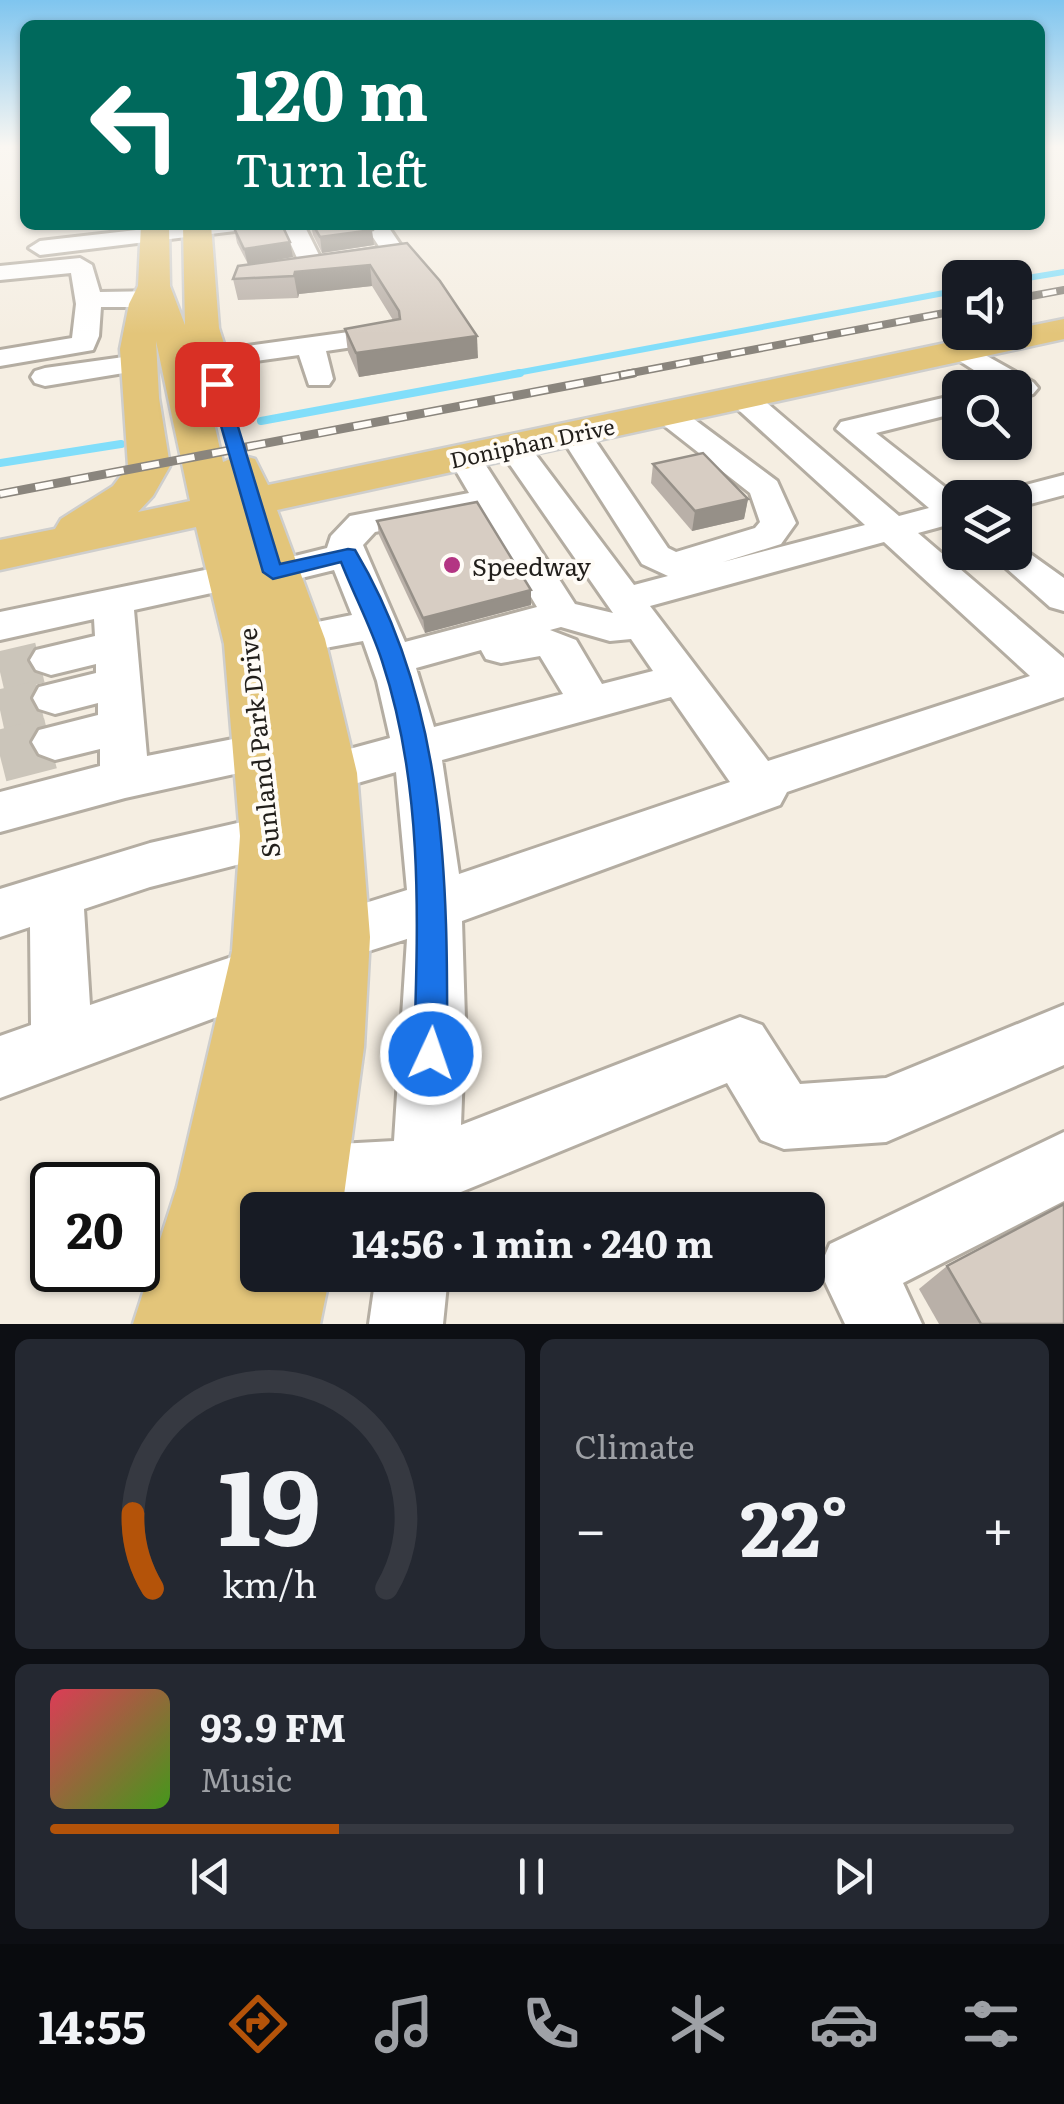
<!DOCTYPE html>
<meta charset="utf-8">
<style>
body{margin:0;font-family:Literata,serif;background:#242831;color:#f1f3f6;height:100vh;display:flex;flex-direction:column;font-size:38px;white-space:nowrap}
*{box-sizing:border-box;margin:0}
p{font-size:32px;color:#9ea1a6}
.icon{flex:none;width:55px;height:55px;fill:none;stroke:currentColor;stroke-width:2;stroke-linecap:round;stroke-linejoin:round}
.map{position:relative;height:1324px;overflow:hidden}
.side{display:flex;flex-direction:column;gap:15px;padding:15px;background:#0d0f14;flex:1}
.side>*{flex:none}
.banner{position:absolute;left:20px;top:20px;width:1025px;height:210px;border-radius:15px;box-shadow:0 2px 8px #0004;background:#00695c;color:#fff;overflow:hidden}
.controls{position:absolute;left:942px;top:260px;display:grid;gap:20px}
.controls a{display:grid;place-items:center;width:90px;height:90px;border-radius:15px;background:#171b24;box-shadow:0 2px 8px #0004;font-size:50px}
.speed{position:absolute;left:30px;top:1162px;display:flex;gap:20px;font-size:50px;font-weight:700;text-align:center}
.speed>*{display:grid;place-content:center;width:130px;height:130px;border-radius:50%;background:#171b24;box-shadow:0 2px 8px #0004;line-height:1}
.speed .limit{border:5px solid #111;border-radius:15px;background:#fff;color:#111}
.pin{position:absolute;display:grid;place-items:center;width:85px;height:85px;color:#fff;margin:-42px;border-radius:20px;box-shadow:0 5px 15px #0006}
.me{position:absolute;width:110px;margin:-55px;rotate:3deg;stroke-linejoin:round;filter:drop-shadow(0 0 8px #0008)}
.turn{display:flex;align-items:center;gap:35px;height:210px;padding:0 50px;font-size:45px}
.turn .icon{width:130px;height:130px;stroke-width:2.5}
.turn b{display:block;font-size:70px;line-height:85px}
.big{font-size:75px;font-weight:700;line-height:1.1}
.side .card{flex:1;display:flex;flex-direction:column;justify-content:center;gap:15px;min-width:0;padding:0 35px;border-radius:15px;background:#242831}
.side .dial{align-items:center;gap:0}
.dial svg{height:260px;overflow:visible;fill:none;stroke:#363941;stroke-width:7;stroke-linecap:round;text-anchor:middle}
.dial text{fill:#f1f3f6;stroke:none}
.song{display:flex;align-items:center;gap:30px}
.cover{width:120px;height:120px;border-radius:15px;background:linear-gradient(135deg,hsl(350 70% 55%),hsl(100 70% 35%))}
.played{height:10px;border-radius:5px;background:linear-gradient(90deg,#b45309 30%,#363941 30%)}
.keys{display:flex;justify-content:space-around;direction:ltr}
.heat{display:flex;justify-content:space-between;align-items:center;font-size:55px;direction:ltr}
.side .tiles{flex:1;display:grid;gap:15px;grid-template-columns:1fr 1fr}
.card:last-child{grid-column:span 2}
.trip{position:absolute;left:240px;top:1192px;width:585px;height:100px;border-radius:15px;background:#171b24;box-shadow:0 2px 8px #0004;font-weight:700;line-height:100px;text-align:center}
.tabs{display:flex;height:160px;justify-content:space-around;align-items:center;background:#090b0e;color:#9ea1a6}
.tabs .icon{width:70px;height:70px}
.tabs .selected{color:#b45309}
.tabs b{font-size:45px;color:#f1f3f6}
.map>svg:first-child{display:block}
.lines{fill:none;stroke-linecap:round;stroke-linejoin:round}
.stream-far1{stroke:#81defa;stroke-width:6}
.stream{stroke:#81defa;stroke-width:8}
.minor-tunnel-far1{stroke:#cbc5ba;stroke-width:41;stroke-dasharray:41 20;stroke-linecap:butt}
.minor-tunnel{stroke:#cbc5ba;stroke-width:52;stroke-dasharray:52 26;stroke-linecap:butt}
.minor-casing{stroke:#b4ada2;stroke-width:6}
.major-casing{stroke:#cececd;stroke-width:5}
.minor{fill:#fff;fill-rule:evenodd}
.major{fill:#e3c57a;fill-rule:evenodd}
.rail-far1-casing{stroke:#8a857d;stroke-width:8}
.rail-casing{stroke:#8a857d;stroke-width:9}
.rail-far1{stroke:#fffcf7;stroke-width:5;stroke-dasharray:14;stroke-linecap:butt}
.rail{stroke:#fffcf7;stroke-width:6;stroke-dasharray:18;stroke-linecap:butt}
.wall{fill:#b9b0a8}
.shaded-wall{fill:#969088}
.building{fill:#d7cdc3;stroke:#969088;stroke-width:2.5}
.route{fill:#1a73e8;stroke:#114b97;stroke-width:2.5}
.poi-dot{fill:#b33583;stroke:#fffcf7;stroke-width:4}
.labels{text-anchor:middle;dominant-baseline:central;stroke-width:8;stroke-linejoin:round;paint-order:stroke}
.far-street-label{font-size:22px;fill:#221f1b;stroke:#fffcf7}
.poi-label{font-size:25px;fill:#221f1b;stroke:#fffcf7;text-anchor:start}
.street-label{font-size:25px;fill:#221f1b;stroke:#fffcf7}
</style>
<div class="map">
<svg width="1064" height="1324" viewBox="0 0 1064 1324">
<rect width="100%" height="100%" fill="#f5eee2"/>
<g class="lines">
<g class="stream-far1">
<polyline points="1015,280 1064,272"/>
<polyline points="506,375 960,290"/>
</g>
<g class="stream">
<polyline points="261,421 520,373"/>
<polyline points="0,463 121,444"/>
</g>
<g class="minor-tunnel-far1">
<polyline points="0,672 51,660"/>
<polyline points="0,710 55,698"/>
</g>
<polyline class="minor-tunnel" points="0,756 55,742"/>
<defs>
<g id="minor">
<polygon points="180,225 246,225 235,231 40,255 29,248 40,241"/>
<polygon points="282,225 304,225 324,265 320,270 267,279 259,277 255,272 259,267 298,260"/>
<polygon points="365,225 387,225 406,253 403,258 339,265 335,260 339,255 380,248"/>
<polygon points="80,258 92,265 100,292 160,291 173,299 160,307 101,307 99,336 93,350 0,366 0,350 72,338 76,304 71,273 0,280 0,266"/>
<polygon points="385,327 394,329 398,335 394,341 326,351 333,379 329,385 309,385 299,355 211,367 197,359 211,351"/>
<polygon points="962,342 1033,382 1038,388 1033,394 1015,399 1015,388 1002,388 952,356 948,350 952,344"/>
<polygon points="138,355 148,357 152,363 148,369 45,386 35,383 31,377 35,371 45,368"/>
<path d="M743,389L754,392L899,516L929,508L836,429L841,422L960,394V412L876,433L960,499V527L951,524L918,533L1064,658V697L787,792L780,805L462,921L465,1019L461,1125L740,1017L762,1025L800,1084L886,1078L1064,1005V1065L886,1142L784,1149L761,1140L727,1083L456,1194L454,1210H293L278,1204L268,1180L278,1156L302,1146L394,1141L407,939L334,962L314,955L306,937L314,919L407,890L396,772L326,792L309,786L302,773L309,760L390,738L377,681L363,641L298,653L283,649L277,639L283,629L352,615L334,570L273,585L259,581L254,573L259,565L327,548L331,536L350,516L469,493L448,457L452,450H476L575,604L613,613L497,446L502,439H524L634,585L668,576L642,564L559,434L564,427H586L668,548L676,552L755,528L760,522L750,493L657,420L653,414L657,408H679L777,481L796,523L781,544L723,562L865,525L732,404L728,398L732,392ZM480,511L537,607L405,642L363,545L375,532ZM884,542L1030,676L768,761L650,606ZM561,627L610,641L631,639L653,671L602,684L576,640L550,630ZM481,650L486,659L501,663L540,656L563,694L434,727L416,668ZM671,697L730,782L459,874L442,760Z"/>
<polygon points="1064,475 1064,495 1015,508 1015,498 998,498 1003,491"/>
<polygon points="1015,543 1064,578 1064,611 1050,607 988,552 1015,552"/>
<polygon points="234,564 248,567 253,576 248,585 134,610 147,756 263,733 280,738 286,751 280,764 125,798 0,832 0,792 100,766 100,749 55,760 39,754 32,742 39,730 98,715 98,703 55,714 39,709 33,698 39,687 96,673 96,664 51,675 36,670 30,660 36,650 95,636 94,619 0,640 0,612"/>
<polygon points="273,815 291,821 298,836 291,851 150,887 84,909 90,1005 264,946 284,954 293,973 284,992 0,1098 0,1036 31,1025 30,927 0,937 0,889 150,843"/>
<polygon points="1064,1132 1064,1201 903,1283 922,1324 845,1324 819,1269 830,1244"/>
<polygon points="376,1275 448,1275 443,1324 369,1324"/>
</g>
<path id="major" d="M141,225H169L170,286L185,325L183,225H211L219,328L234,375L228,383L205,384L223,462L240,455L255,459L268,485L998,332H1015V329L1064,319V339L277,510L325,639L357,773L370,937L364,1047L342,1210H258L251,1242L258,1239V1275H330L320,1324H133L177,1187L232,951L240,836L224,644L196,527L0,570V540L55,529L61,519L113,486L128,466L120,349L129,304L138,286ZM156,341L190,501L138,512L153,496L170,466L159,398Z"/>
</defs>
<use href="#minor" class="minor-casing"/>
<use href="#major" class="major-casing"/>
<use href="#minor" class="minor"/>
<use href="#major" class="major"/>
<defs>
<g id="rail-far1">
<polyline points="1015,299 1064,290"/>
<polyline points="621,375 960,310"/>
</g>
<polyline id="rail" points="0,494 634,373"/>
</defs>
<use href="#rail-far1" class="rail-far1-casing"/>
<use href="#rail" class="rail-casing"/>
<use href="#rail-far1" class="rail-far1"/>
<use href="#rail" class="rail"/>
</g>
<g class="wall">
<polygon points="311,225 367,225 374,245 322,253 313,235"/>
<polygon points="234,228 290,242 293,257 264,262 407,243 478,358 359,377 348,352 345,329 393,320 372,286 299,294 298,298 238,300 233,279 248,264 237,243"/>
<polygon points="653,464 748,499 744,519 692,531 651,483"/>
<polygon points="377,521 531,605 425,633 379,535"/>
<polygon points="947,1266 1064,1324 939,1324 919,1289"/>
</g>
<g class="shaded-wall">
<polygon points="372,230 374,245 322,253 320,237"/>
<polygon points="290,242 293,257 248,265 244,249"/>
<polygon points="370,265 372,286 299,294 298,298 294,276 295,272"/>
<polygon points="477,336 478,358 359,377 356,353"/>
<polygon points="748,499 744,519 692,531 695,511"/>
<polygon points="531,590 531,605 425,633 423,618"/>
</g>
<g class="building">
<polygon points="257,225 282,225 290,242 244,249 234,228"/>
<polygon points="313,225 367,225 372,230 320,237"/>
<polygon points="407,243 440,281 477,336 356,353 345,329 400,319 399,311 370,265 295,272 294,276 233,279 238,266"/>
<polygon points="703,453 748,499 695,511 653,464"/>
<polygon points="477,502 531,590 423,618 377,521"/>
<polygon points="1064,1204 1064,1324 981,1324 947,1266"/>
</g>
<linearGradient id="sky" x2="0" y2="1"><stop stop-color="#7fc5ef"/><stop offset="0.44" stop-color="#faf7f2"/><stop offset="1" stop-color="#faf7f2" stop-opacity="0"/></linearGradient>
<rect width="1064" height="334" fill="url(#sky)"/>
<path class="route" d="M217,379L225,384L280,564L348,549L355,550C447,704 448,881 447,1054L442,1065L431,1070L419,1065L414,1054C418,922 424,788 382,661C371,627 354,595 341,562L273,579L263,572L209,384Z"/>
<circle class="poi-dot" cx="452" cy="565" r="10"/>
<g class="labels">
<g class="far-street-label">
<text transform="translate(532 442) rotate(-12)">Doniphan Drive</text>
</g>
<g class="poi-label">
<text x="472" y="565">Speedway</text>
</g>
<g class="street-label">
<text transform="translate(258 743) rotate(-96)">Sunland Park Drive</text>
</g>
</g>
</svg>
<div class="controls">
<a><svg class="icon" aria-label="sound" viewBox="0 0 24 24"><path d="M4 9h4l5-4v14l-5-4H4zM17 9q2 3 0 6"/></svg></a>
<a><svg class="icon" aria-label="search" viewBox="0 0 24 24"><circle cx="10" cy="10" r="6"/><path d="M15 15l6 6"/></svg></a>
<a><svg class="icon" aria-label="layers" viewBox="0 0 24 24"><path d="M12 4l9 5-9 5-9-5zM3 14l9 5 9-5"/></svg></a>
</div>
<div class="speed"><div class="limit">20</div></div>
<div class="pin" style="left:217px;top:384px;background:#d93025"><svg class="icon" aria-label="arrive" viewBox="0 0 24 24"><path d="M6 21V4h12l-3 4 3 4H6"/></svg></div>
<svg class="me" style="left:431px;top:1054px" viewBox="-20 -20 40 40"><circle r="17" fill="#1a73e8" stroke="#fff" stroke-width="3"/><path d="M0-11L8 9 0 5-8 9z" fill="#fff"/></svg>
<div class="trip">14:56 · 1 min · 240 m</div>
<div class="banner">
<div class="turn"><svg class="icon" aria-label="left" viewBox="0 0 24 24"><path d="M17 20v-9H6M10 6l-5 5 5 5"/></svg><div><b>120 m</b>Turn left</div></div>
</div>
</div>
<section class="side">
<div class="tiles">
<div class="card dial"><svg viewBox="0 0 100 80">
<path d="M14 69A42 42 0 1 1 86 69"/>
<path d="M14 69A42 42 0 0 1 8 46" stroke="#b45309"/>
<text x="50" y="56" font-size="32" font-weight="700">19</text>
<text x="50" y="72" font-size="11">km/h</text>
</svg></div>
<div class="card"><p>Climate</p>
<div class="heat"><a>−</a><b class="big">22°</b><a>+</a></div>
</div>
<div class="card">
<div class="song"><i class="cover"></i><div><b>93.9 FM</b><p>Music</p></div></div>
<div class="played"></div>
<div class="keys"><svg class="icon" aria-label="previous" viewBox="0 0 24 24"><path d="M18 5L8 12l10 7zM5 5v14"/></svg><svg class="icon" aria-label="pause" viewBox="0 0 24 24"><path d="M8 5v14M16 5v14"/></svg><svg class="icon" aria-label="next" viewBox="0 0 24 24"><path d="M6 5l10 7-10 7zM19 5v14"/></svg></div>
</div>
</div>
</section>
<nav class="tabs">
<b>14:55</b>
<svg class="icon selected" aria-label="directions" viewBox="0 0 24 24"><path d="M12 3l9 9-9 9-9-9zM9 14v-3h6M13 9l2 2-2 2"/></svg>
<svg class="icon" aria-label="music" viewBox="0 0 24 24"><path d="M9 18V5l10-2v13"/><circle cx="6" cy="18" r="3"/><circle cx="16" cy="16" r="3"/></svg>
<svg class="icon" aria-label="phone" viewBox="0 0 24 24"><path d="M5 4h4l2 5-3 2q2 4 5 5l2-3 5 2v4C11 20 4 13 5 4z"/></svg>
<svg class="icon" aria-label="climate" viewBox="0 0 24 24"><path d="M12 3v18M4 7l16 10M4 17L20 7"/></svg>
<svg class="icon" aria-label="car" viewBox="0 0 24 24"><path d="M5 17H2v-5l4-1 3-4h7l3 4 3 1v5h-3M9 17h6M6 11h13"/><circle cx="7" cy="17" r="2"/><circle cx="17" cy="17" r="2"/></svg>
<svg class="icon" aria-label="filters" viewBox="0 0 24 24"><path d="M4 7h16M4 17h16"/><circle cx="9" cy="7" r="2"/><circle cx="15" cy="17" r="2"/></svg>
</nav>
